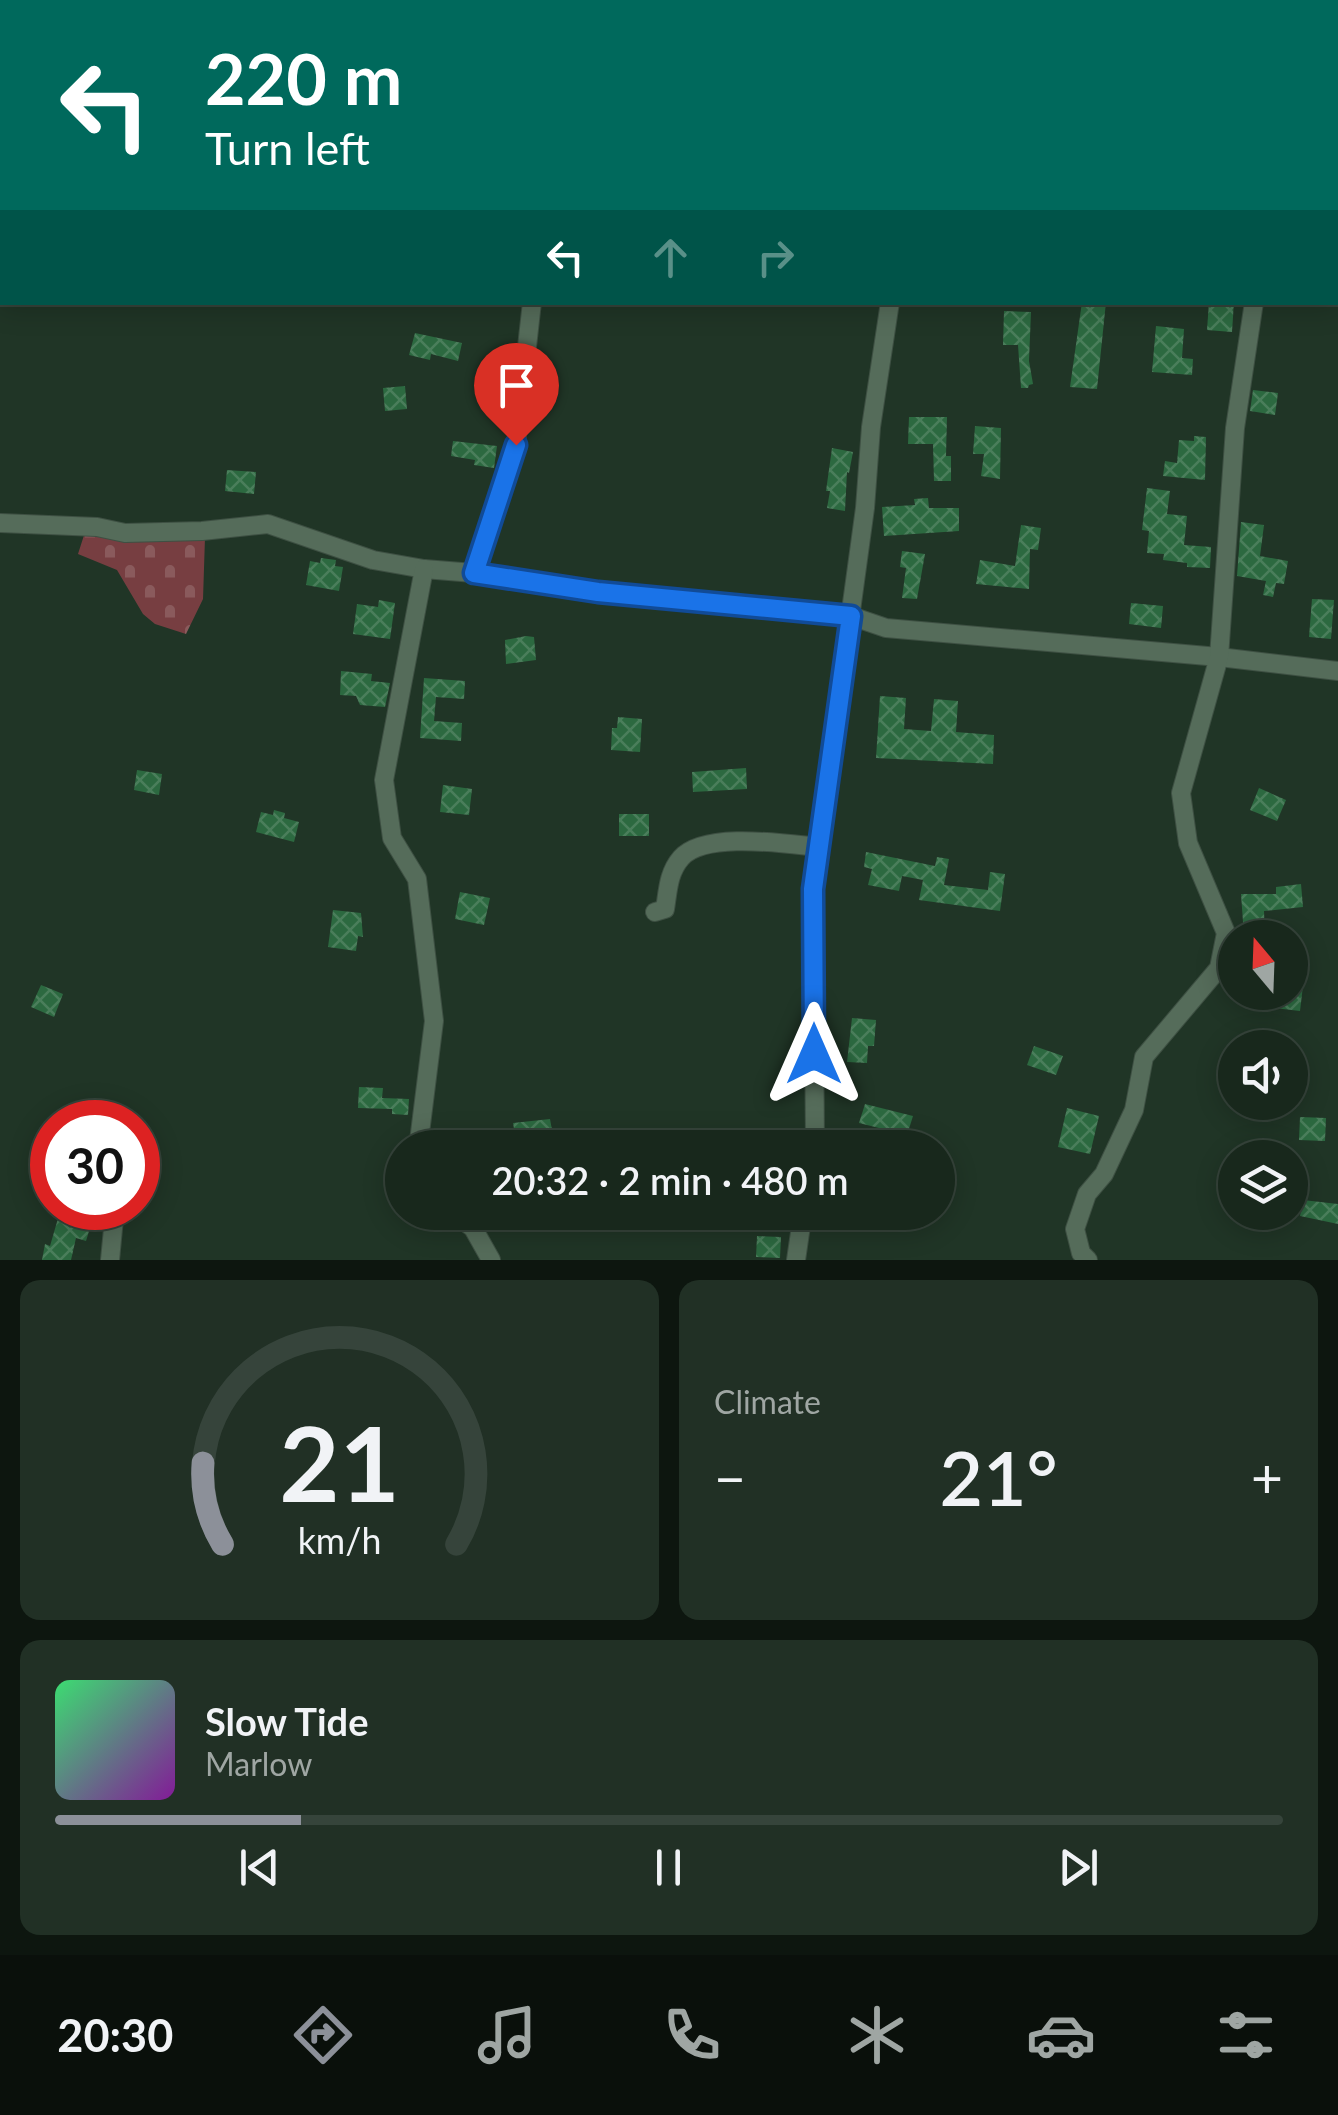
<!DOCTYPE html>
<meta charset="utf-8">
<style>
body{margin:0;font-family:Lato,sans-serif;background:#213025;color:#f1f3f6;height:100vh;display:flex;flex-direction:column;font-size:38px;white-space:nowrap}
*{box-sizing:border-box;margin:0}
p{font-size:32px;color:#9fa6a3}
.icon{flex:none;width:55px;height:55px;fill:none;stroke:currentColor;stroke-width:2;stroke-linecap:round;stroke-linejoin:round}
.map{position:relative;height:1260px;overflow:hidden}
.sheet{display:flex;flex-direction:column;gap:20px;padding:20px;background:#0d160f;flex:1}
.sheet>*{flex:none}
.hud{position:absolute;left:0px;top:0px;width:1340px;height:305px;box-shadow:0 5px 25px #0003,0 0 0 2px #36443b;background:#00695c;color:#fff;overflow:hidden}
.needle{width:65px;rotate:341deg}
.tools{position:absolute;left:1218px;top:920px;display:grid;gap:20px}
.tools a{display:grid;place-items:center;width:90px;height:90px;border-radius:50%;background:#18281c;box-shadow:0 5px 25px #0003,0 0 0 2px #36443b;font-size:50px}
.speed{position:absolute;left:30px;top:1100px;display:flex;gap:20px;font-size:50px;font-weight:700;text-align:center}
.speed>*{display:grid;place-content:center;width:130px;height:130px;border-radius:50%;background:#18281c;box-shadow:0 5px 25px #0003,0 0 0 2px #36443b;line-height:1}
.speed .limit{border:15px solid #d22;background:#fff;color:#111}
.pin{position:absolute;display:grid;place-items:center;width:85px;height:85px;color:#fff;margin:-102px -42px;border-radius:50% 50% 50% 0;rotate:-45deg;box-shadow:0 0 10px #0007}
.pin .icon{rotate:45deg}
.me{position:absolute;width:110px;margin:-55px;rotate:0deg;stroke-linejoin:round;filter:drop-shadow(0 0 8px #0008)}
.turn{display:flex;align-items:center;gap:35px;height:210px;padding:0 40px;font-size:45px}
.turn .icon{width:130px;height:130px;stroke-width:2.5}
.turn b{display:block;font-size:70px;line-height:85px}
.lanes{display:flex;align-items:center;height:95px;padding:0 40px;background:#0003;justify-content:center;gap:50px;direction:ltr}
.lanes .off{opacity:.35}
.big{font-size:75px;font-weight:600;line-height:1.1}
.sheet .card{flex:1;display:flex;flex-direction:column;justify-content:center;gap:15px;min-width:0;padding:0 35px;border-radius:20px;background:#213025}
.sheet .dial{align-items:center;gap:0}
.dial svg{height:260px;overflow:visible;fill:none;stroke:#36443b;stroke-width:7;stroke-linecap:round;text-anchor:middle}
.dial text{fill:#f1f3f6;stroke:none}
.song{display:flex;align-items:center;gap:30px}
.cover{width:120px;height:120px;border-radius:15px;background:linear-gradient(135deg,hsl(140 70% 55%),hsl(290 70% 35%))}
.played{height:10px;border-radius:5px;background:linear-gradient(90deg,#8c9099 20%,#36443b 20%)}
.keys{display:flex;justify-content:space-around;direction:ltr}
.heat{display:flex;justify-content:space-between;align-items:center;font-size:55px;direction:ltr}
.sheet .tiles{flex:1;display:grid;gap:20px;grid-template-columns:1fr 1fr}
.card:last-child{grid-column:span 2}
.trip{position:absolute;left:385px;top:1130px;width:570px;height:100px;border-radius:50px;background:#18281c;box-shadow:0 5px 25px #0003,0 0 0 2px #36443b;font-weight:600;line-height:100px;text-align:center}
.dock{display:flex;height:160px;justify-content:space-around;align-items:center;background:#0a100b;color:#9fa6a3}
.dock .icon{width:70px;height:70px}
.dock .active{color:#8c9099}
.dock b{font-size:45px;color:#f1f3f6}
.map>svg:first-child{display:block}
.cemetery{fill:url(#cemetery-stones)}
.building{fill:url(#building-cross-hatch)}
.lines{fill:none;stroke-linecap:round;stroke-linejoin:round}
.minor-casing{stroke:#3e5043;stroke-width:20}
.minor{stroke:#556c5a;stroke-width:18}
.route-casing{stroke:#114b97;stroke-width:25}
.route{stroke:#1a73e8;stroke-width:18}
</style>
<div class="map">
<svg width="1338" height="1260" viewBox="0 0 1338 1260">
<defs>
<pattern id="cemetery-stones" width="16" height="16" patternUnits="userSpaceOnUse" patternTransform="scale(2.5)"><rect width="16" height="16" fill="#773e41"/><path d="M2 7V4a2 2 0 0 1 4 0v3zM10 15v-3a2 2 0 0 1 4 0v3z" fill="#8a5a5c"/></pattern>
<pattern id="building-cross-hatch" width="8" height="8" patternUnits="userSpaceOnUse" patternTransform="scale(2.5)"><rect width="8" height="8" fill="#2c6940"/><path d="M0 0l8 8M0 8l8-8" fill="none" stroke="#4a7e5b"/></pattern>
</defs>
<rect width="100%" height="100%" fill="#203526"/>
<polygon class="cemetery" points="86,529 205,537 203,599 186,634 155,624 143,614 117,570 78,554"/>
<g class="building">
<polygon points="1082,302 1106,302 1097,389 1070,387"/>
<polygon points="1209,302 1234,302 1232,332 1207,330"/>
<polygon points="1004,311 1031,312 1029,361 1033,384 1029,385 1028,388 1021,388 1018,345 1003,345"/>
<polygon points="1156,326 1184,329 1182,358 1193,359 1192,375 1152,372"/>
<polygon points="415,333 462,343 458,361 431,354 430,360 409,355"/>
<polygon points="405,386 407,409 385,411 383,388"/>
<polygon points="1253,390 1278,393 1275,415 1250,411"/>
<polygon points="909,417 947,417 946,456 951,456 951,481 934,481 933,444 908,444"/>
<polygon points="975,426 1001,428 1000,479 981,476 984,454 973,454"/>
<polygon points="1194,436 1206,437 1205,480 1163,476 1165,461 1177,463 1179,440 1194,441"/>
<polygon points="453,441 497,446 494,468 474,465 475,460 451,456"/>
<polygon points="832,448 853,452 849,473 847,472 845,511 827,508 830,491 826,491"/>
<polygon points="227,470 256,472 254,494 225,491"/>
<polygon points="1147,488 1170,491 1167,514 1187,516 1184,545 1211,547 1210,568 1187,567 1187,563 1163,560 1164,554 1147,553 1149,531 1142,530"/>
<polygon points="928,498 929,508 959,508 959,531 884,536 882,507 915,505 914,499"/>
<polygon points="1241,522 1264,525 1260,556 1288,561 1284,584 1276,583 1273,597 1263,595 1266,581 1237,576"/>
<polygon points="1021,525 1041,528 1038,550 1030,549 1029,589 976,584 980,560 1015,566"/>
<polygon points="902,551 925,554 917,599 902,598 906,568 900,567"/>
<polygon points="321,558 336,560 335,566 343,567 339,591 306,585 310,561 320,563"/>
<polygon points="1312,599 1334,600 1331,639 1309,637"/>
<polygon points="379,600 395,603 390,639 353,634 357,604 378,607"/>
<polygon points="1131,603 1163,606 1161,628 1129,624"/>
<polygon points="526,636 534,637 536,660 506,664 505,640"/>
<polygon points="341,671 372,674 371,681 390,683 385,707 360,705 356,696 340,695"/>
<polygon points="424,678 465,681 464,699 436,697 434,721 462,723 461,741 420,738"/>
<polygon points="880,696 906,698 904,729 931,731 934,699 958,701 956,732 994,735 993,764 876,758"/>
<polygon points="618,717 642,719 640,752 611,750 612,728 617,728"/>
<polygon points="746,768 747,789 693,792 692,772"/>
<polygon points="137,770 162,774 159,795 134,790"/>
<polygon points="443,785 472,789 469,815 440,812"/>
<polygon points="1259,788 1286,800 1277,821 1250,810"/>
<polygon points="274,810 285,813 284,818 299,822 294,842 256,832 261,812 273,815"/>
<rect x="619" y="814" width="30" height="22"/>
<polygon points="866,852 935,866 937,857 949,859 944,885 988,890 990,872 1005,874 1000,911 919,900 923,880 902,876 899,891 868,885 872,869 864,867"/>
<polygon points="1301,884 1303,907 1264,911 1265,938 1244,936 1241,894 1276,894 1276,887"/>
<polygon points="460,892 490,898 484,925 455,919"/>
<polygon points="333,910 361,913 363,937 358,936 356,951 328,947"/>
<polygon points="41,985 63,994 54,1017 31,1007"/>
<polygon points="1290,985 1303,986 1300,1011 1274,1008 1276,992 1290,992"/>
<polygon points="852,1018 876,1020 874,1046 868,1046 867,1063 847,1062"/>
<polygon points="1034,1046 1063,1056 1056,1075 1027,1065"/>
<polygon points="359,1087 383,1088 382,1098 409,1099 408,1115 392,1114 392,1109 358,1108"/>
<polygon points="865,1104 913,1116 907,1135 859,1123"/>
<polygon points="1067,1108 1099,1116 1090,1154 1058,1147"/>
<polygon points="1300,1117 1326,1118 1325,1141 1299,1140"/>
<polygon points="550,1119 552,1130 532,1132 534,1144 517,1146 513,1123"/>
<polygon points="1303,1200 1338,1204 1338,1224 1300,1216"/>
<polygon points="61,1208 94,1215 86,1241 76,1238 71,1260 42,1260 45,1244 50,1246"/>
<polygon points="757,1236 781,1237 780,1258 756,1257"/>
</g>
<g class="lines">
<defs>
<g id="minor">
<polyline points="128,0 151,2"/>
<polyline points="1099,0 1099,2"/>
<polyline points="564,2 565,0"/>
<polyline points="918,2 918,0"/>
<polyline points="1281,2 1281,0"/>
<polyline points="0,523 97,527 125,533 202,531 268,524 373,560 424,569 474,573 597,592 851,616 886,628 1219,657 1338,671"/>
<polyline points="474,573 516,445 532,302"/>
<path d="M655,912L665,909C668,891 668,873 681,858C705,831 786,844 819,847"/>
<polyline points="422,1148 419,1141 434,1021 417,879 392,838 384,780 424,569"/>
<polyline points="815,1148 813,889 865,508 871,427 890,302"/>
<polyline points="452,1212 473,1228 491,1260"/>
<polyline points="110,1260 115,1208"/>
<polyline points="796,1260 803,1212"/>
<polyline points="1088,1260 1081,1253 1075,1229 1087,1194 1104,1174 1134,1110 1144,1057 1219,968 1226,933 1188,843 1181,793 1219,657 1235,428 1254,302"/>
</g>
</defs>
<use href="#minor" class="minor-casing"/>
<use href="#minor" class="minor"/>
</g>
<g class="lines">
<defs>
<polyline id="route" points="516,445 474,573 598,592 851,616 813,889 814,1054"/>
</defs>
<use href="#route" class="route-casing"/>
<use href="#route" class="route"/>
</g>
</svg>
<div class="tools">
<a><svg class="needle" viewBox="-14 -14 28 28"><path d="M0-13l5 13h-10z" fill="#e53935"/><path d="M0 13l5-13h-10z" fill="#9fa6a3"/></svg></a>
<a><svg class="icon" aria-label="sound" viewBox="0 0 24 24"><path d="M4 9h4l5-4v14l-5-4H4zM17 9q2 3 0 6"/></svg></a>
<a><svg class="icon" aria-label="layers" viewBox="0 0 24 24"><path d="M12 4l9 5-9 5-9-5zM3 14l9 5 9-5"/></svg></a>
</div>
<div class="speed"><div class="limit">30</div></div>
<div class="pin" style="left:516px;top:445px;background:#d93025"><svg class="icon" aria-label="arrive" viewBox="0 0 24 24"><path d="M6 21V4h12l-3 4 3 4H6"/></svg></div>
<svg class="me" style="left:814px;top:1054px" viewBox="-20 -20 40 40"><path d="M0-17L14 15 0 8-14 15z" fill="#1a73e8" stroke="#fff" stroke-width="4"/></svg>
<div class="trip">20:32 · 2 min · 480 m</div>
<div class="hud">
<div class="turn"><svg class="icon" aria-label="left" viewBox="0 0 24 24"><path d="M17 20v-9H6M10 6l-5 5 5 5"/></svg><div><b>220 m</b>Turn left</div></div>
<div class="lanes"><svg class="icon" aria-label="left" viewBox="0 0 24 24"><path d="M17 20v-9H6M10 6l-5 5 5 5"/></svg><svg class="icon off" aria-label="ahead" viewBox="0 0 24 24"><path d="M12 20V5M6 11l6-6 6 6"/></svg><svg class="icon off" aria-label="right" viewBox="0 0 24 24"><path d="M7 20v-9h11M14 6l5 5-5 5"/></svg></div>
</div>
</div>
<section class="sheet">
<div class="tiles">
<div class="card dial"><svg viewBox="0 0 100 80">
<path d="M14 69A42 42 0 1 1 86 69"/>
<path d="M14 69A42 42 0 0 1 8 44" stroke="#8c9099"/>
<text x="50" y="56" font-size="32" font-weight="700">21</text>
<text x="50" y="72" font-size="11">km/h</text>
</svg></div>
<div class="card"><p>Climate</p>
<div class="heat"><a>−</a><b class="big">21°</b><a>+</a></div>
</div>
<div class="card">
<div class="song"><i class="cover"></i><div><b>Slow Tide</b><p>Marlow</p></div></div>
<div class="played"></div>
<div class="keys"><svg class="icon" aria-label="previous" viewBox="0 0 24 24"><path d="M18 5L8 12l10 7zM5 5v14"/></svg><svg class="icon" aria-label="pause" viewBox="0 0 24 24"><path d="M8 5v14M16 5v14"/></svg><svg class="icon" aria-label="next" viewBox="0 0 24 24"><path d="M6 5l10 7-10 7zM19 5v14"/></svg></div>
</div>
</div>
</section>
<nav class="dock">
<b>20:30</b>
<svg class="icon active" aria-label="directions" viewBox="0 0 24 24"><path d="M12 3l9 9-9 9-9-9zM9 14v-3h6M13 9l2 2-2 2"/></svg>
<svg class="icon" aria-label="music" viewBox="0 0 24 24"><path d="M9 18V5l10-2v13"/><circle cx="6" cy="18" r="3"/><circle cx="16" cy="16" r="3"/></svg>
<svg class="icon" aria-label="phone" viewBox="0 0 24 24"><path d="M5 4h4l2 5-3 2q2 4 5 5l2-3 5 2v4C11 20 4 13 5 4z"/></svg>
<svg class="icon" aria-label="climate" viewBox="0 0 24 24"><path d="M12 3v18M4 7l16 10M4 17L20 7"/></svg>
<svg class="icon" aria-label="car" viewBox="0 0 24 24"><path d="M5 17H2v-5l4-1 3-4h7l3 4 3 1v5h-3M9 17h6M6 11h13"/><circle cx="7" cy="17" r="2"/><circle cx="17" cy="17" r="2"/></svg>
<svg class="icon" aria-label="filters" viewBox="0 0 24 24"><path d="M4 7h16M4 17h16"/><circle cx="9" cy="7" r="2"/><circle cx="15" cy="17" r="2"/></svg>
</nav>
